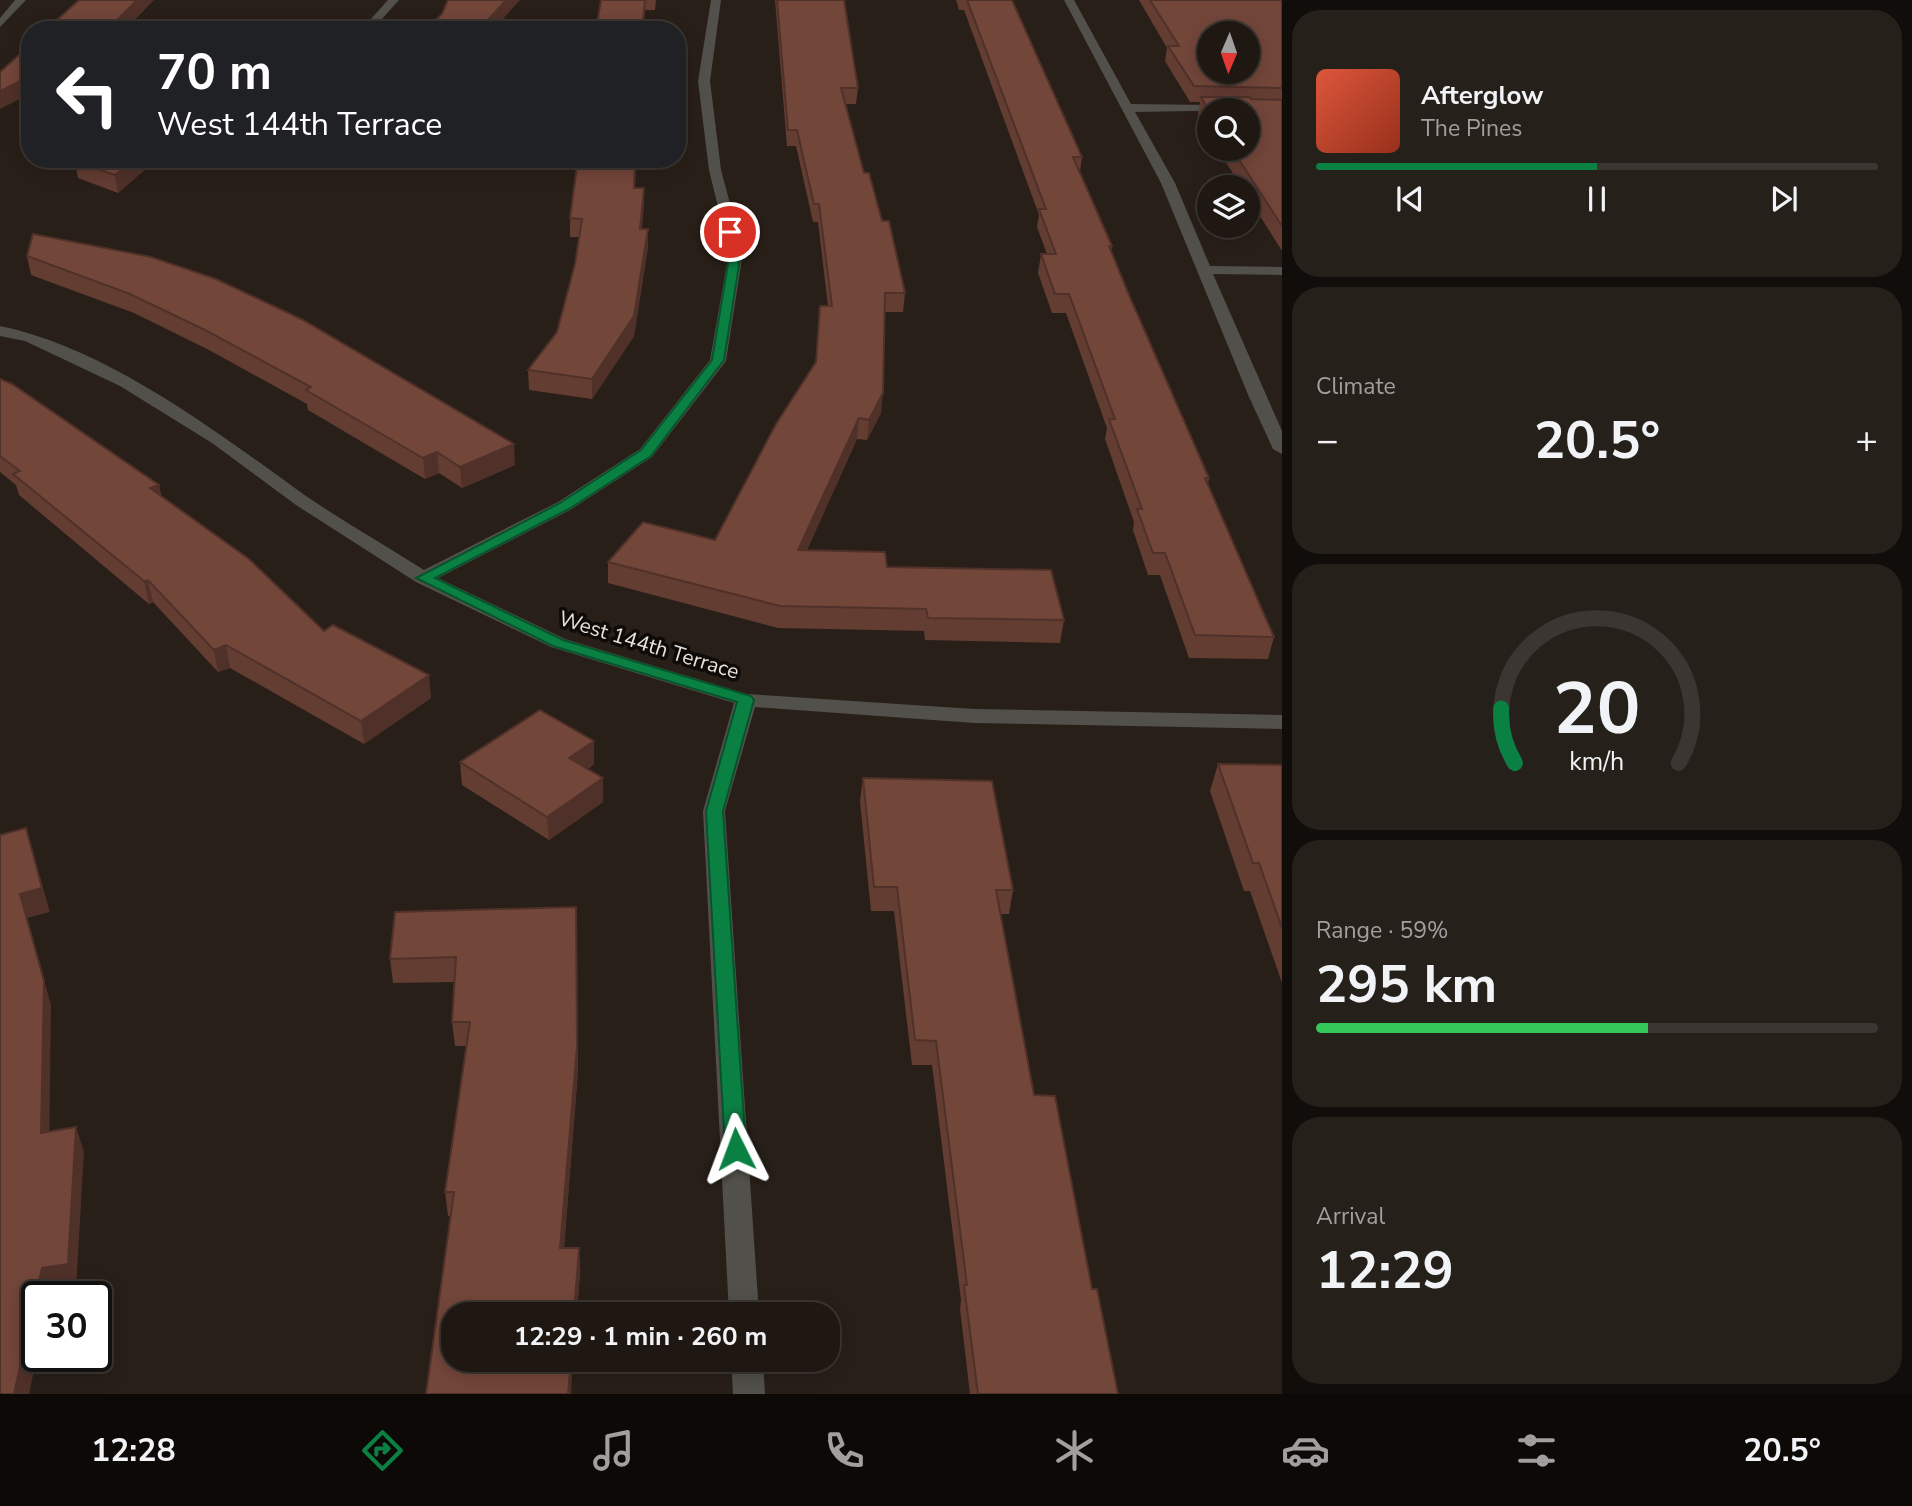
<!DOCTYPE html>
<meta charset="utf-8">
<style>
body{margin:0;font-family:"Nunito Sans",sans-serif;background:#26201b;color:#f1f3f6;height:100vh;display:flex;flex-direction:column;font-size:26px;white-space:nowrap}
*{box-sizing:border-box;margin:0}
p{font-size:23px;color:#a19f9f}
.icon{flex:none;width:38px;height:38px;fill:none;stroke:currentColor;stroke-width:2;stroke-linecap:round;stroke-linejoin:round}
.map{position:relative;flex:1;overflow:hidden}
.sheet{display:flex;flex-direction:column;gap:10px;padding:10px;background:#100d0a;width:630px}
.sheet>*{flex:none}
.hud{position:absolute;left:21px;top:21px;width:665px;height:147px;border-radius:28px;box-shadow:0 4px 18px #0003,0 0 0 2px #3c3632;background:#202124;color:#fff;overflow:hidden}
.needle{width:46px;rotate:182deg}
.controls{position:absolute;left:1197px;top:21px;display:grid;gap:14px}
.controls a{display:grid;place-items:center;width:63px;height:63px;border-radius:50%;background:#1e1712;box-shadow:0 4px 18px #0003,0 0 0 2px #3c3632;font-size:35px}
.speed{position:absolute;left:21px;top:1281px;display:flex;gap:14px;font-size:35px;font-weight:700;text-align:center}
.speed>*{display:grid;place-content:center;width:91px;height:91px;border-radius:50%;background:#1e1712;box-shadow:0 4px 18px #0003,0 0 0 2px #3c3632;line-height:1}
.speed .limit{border:4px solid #111;border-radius:10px;background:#fff;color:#111}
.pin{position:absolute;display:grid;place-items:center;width:60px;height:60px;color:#fff;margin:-30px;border:4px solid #fff;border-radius:50%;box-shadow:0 2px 7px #0007}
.me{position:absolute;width:77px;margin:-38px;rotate:357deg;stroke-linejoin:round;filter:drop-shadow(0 0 5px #0008)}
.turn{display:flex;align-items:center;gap:24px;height:147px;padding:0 21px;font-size:32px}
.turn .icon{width:91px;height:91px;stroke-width:2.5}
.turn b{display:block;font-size:49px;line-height:60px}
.big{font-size:52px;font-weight:700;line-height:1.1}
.sheet .card{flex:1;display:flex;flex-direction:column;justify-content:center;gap:10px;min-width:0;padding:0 24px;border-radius:28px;background:#26201b}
.sheet .dial{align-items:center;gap:0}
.dial svg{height:182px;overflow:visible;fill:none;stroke:#3c3632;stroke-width:7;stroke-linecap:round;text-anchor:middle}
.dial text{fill:#f1f3f6;stroke:none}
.song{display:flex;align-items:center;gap:21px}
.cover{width:84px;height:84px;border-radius:10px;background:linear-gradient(135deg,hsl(10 70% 55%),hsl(10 70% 35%))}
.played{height:7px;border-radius:4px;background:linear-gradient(90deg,#0b8043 50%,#3c3632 50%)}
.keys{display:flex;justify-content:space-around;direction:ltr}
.heat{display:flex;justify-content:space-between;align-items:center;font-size:38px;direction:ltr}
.charge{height:10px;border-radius:5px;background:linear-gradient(90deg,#34c759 59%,#3c3632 0)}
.trip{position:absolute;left:441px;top:1302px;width:399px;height:70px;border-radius:28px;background:#1e1712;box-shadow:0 4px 18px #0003,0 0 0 2px #3c3632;font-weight:700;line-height:70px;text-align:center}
.menu{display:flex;height:112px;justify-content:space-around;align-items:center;background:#0c0907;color:#a19f9f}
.menu .icon{width:49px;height:49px}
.menu .selected{color:#0b8043}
.menu b{font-size:32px;color:#f1f3f6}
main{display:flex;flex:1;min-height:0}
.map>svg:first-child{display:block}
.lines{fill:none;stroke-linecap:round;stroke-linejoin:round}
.street{fill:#52504b;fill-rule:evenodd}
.wall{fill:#633c32}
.shaded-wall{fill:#503129}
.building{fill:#73463a;stroke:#503129;stroke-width:2;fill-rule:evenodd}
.route{fill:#0b8043;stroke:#07532c;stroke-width:2}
.labels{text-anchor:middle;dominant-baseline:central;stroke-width:7;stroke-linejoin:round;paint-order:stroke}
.street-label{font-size:21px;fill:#e8e1dc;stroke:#0e0a07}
</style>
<main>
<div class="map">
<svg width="1282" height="1394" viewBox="0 0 1282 1394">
<rect width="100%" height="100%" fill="#281f18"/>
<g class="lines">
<g class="street">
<polygon points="15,0 26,0 0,27 0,18"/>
<polygon points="388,0 399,0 372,30 361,30"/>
<path d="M711,0H721L710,81L721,170L743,252L726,361L652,457L570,510L438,578L565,639L747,694L974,709L1282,715V729L974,723L755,707L725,811L759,1314H729L703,811L734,703L551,647L416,582L296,505L212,443L120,386L25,341L0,336V326C108,348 218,433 306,496C344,522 385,545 424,570L558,502L640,449L710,360L729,252L709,170L698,81Z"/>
<polygon points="1064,0 1074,0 1131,104 1282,106 1282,114 1248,113 1248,110 1135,112 1175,183 1210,266 1282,267 1282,275 1213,274 1282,431 1282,454 1273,449 1249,397 1161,183"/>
<polygon points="731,1360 763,1360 765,1394 733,1394"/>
</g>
</g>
<g class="wall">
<polygon points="601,0 656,0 655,10 645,10 643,30 584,30 597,24"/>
<polygon points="775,0 844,0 858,88 856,104 845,104 864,173 882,221 905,293 903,312 884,312 881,413 867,440 857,439 807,550 887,567 1064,620 1060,643 925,640 924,631 778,628 608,583 608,562 715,540 816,362 828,306 818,222 813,222 796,146 787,146"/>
<polygon points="956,0 1012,0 1082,157 1080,171 1112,246 1111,252 1129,295 1209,478 1208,484 1274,637 1268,659 1189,658 1160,575 1148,575 1133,530 1134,522 1105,439 1107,428 1066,313 1052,313 1038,273 1041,254 1047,254 1037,227 1039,215 964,10 959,10"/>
<polygon points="1139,0 1282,0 1282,251 1248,197 1248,187 1242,187 1217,149 1248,149 1209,110 1209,132 1198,114 1200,102 1190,102 1165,61 1167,48"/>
<polygon points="157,159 118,193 78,178 75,161"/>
<polygon points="578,159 636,159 635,188 644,188 642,229 648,247 634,336 592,399 529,390 528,370 557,332 575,264 580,237 570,237 570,218"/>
<polygon points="33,234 515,465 462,488 439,473 425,479 308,410 307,404 209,350 134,313 31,275 27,256"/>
<polygon points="0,379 159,485 161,495 324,631 431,698 364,744 230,668 218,672 153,602 149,604 19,495 16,485 0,472"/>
<polygon points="594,741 594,764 588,769 603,778 603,802 549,840 462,785 460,762"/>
<polygon points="1218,764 1282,765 1282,983 1250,891 1244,891 1210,791"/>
<polygon points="863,778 1013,890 1009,914 1001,914 1034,1095 1092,1289 1118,1394 970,1394 960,1309 961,1300 932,1065 912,1065 894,911 871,911 860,801"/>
<polygon points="577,931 578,1071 564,1248 579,1248 580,1272 577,1314 453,1314 451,1216 448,1216 445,1192 466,1046 455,1046 452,1022 454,982 393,983 390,959"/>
</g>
<g class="shaded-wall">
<polygon points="137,0 154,0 125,30 107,30"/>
<polygon points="506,0 520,0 493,30 479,30"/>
<polygon points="30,76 30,94 0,109 0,91"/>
<polygon points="134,159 157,159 118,193 115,175"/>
<polygon points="644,188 644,206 640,247 640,229"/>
<polygon points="648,229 648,247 634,336 592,399 592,379"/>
<polygon points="883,393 881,413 867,440 869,420"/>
<polygon points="859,418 857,439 797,572 798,550"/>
<polygon points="514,444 515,465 462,488 460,467"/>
<polygon points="437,452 439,473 425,479 423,458"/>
<polygon points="159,485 163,506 150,488"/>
<polygon points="148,580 153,602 149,604 144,581"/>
<polygon points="226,645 230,668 218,672 214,650"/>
<polygon points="429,675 431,698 364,744 361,721"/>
<polygon points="594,741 594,764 570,781 569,758"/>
<polygon points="603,778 603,802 549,840 547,817"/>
<polygon points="26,828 50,912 27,918 51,1005 49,1157 41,1133 20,894"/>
<polygon points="576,907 578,1071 562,1272 560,1248"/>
<polygon points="76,1127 84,1152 76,1288 51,1293 50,1297 37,1297 37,1356 29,1394 14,1394 42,1268"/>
<polygon points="579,1248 580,1272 577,1314 574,1314"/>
<polygon points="571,1360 573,1360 571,1394 568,1394"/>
</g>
<g class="building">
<polygon points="79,0 137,0 107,30 46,30"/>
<polygon points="448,0 506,0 479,30 425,30 442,14"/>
<polygon points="601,0 645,0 642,30 584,30 585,24 597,24"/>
<polygon points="777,0 844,0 858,88 841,88 864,173 869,173 882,221 889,221 905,293 885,293 883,393 869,420 859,418 798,550 885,552 887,567 1051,570 1064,620 928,618 926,609 780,606 608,562 643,522 715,540 776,424 816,362 820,306 832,306 819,204 814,204 797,130 788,130"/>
<polygon points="967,0 1012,0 1082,157 1073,157 1112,246 1109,246 1129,295 1209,478 1205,478 1274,637 1195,635 1165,553 1153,553 1137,509 1142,509 1109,419 1115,419 1069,294 1055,294 1041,254 1056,254 1039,209 1046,209"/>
<path d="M1150,0H1282V88L1194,86L1168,46H1179ZM1209,33H1248V72H1209Z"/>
<polygon points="30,45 30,76 0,91 0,72"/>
<polygon points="1201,97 1249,97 1251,99 1282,100 1282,226 1232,149 1248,149 1248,110 1209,111"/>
<polygon points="76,159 134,159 115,175 75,161"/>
<polygon points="578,159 635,159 634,188 644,188 640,229 648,229 634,316 592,379 528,370 557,332 575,264 582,219 570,218"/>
<polygon points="33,234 151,257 216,279 303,320 514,444 460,467 437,452 423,458 306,390 311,387 205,330 130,294 27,256"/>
<polygon points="0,379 12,384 159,485 150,488 249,559 324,631 333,625 429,675 361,721 226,645 214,650 148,580 144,581 13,474 20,471 0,456"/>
<polygon points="540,710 594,741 569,758 603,778 547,817 460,762"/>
<polygon points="1218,764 1282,765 1282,928 1259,863 1253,863"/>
<polygon points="863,778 992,781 1013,890 996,890 1034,1095 1055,1096 1092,1289 1097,1289 1118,1394 978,1394 964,1285 967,1285 936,1041 915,1040 897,887 874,887"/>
<polygon points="26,828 42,888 20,894 44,981 41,1133 76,1127 68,1264 42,1268 14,1394 0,1394 0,835"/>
<polygon points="576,907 577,1047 560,1248 579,1248 574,1314 453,1314 453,1360 571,1360 568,1394 426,1394 454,1192 445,1192 470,1022 452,1022 456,957 390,959 395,912"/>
</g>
<polygon class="route" points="730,229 736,232 741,252 724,360 651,456 569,509 435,578 563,640 751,696 754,700 723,811 746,1149 743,1156 736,1158 728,1156 725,1149 706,811 737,702 553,646 416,578 560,503 641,450 712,360 730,252 725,232"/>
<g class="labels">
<g class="street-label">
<text transform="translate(649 645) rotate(17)">West 144th Terrace</text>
</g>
</g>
</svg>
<div class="controls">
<a><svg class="needle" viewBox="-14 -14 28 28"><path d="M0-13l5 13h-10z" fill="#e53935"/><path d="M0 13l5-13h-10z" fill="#a19f9f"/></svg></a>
<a><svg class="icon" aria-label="search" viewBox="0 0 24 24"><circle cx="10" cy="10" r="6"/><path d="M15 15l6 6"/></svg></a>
<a><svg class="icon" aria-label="layers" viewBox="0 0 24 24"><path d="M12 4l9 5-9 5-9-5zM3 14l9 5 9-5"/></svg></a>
</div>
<div class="speed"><div class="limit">30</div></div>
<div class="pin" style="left:730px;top:232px;background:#d93025"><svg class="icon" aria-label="arrive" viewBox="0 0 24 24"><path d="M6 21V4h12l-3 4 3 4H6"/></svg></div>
<svg class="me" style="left:736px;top:1149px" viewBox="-20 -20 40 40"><path d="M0-17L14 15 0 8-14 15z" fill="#0b8043" stroke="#fff" stroke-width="4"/></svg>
<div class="trip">12:29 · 1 min · 260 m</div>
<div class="hud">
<div class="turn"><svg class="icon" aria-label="left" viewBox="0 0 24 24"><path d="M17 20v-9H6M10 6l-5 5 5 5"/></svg><div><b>70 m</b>West 144th Terrace</div></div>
</div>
</div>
<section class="sheet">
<div class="card">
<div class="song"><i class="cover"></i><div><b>Afterglow</b><p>The Pines</p></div></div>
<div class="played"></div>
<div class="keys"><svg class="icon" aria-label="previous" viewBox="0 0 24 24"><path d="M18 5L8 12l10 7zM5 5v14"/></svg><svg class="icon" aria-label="pause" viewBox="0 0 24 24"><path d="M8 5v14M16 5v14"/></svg><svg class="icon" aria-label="next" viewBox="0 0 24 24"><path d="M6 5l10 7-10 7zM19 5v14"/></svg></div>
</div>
<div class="card"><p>Climate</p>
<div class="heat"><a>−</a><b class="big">20.5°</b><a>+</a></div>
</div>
<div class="card dial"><svg viewBox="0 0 100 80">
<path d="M14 69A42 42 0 1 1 86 69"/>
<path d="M14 69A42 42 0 0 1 8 45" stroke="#0b8043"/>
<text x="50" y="56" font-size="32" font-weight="700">20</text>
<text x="50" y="72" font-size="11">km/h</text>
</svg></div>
<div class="card"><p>Range · 59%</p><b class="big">295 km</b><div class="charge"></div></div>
<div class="card"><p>Arrival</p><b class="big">12:29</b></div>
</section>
</main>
<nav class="menu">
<b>12:28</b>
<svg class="icon selected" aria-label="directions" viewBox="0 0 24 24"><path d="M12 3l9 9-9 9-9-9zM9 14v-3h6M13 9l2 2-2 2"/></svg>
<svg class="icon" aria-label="music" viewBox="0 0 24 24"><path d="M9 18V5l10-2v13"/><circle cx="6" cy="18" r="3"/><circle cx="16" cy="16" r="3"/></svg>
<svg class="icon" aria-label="phone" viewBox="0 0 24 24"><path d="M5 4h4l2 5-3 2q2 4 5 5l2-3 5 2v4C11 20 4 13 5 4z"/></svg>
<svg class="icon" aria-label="climate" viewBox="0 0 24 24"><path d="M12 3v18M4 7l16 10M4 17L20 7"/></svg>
<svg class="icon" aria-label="car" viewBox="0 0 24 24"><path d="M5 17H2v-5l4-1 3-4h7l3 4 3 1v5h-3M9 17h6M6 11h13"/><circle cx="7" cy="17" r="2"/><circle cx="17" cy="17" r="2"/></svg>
<svg class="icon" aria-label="filters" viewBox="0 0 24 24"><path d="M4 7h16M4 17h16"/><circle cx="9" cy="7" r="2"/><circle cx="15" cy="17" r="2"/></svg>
<b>20.5°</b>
</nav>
